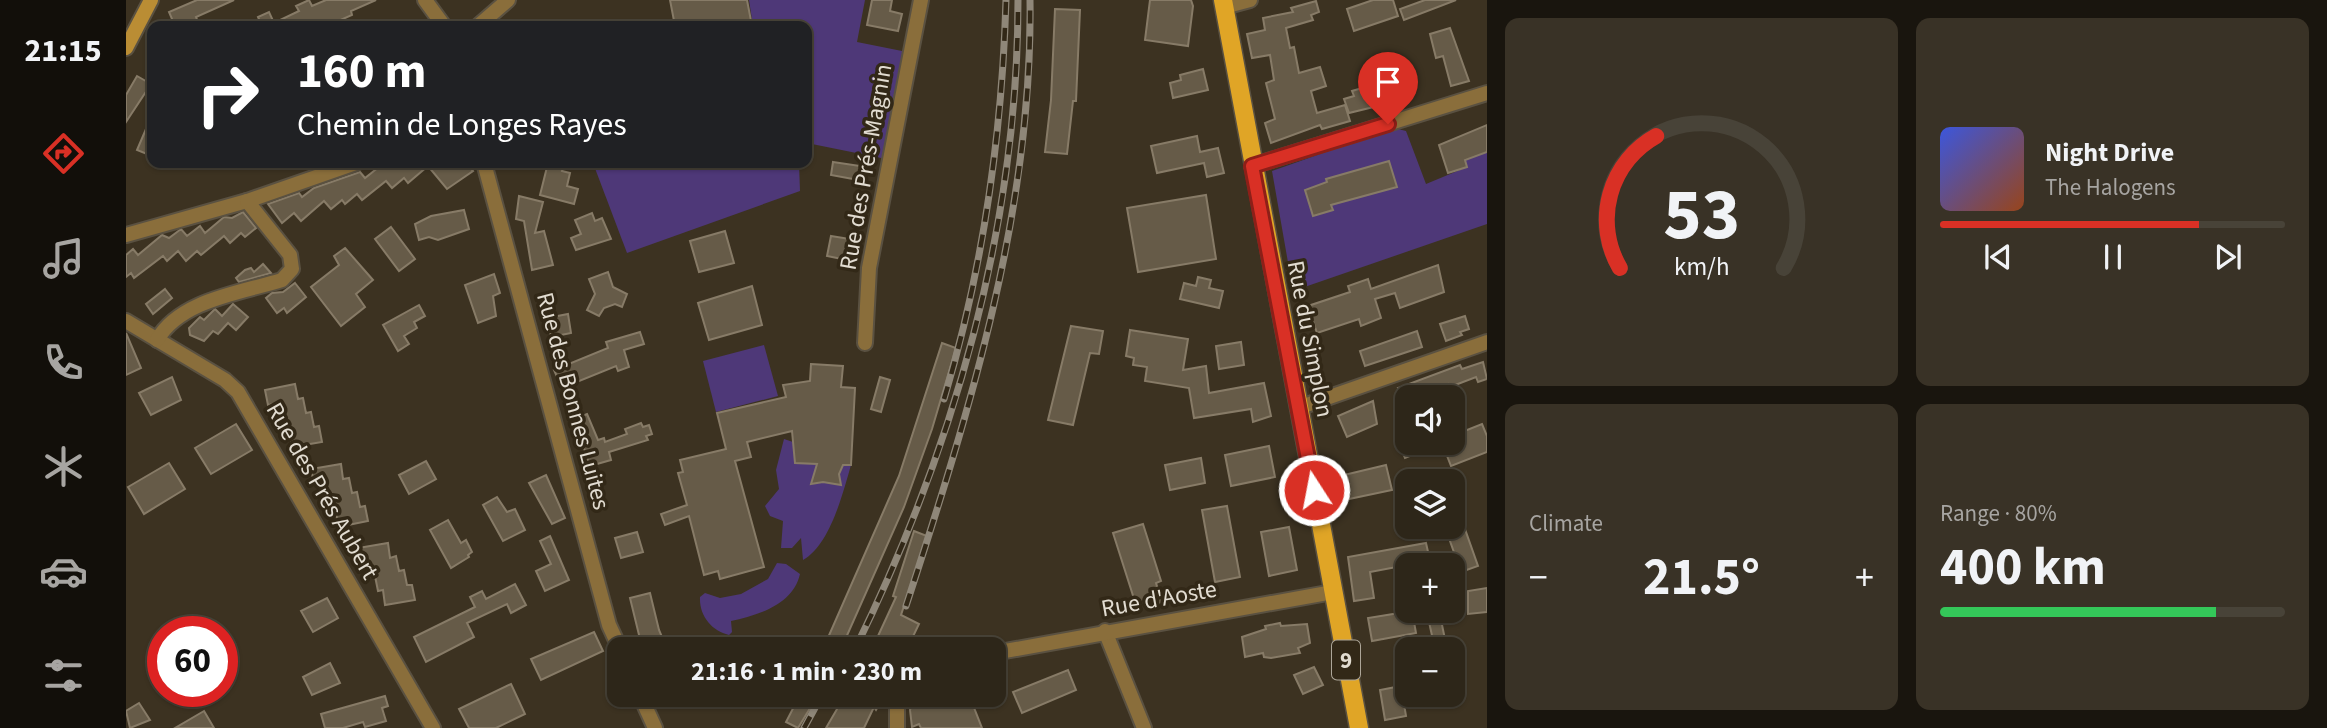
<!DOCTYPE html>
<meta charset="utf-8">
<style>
body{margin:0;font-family:"Source Sans 3",sans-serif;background:#393226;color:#f1f3f6;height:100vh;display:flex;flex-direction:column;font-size:26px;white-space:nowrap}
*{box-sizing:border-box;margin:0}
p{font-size:23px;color:#a7a5a2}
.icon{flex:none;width:38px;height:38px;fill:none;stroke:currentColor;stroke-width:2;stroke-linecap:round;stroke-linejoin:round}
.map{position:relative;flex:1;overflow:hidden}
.drawer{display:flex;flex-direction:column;gap:18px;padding:18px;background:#19150e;width:840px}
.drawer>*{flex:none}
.banner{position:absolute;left:21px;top:21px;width:665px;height:147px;border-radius:14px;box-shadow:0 2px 5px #0004,0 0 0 2px #484338;background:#202124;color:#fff;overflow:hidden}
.controls{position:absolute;left:1269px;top:385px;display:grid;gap:14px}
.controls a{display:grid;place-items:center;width:70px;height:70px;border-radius:14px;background:#2d2619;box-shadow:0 2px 5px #0004,0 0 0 2px #484338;font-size:35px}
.speed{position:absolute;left:21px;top:616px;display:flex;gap:14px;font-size:35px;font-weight:700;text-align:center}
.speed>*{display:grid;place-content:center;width:91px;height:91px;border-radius:50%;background:#2d2619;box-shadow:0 2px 5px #0004,0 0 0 2px #484338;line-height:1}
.speed .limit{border:10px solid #d22;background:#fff;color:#111}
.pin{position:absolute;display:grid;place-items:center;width:60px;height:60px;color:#fff;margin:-72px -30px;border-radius:50% 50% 50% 0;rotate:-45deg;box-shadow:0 0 7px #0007}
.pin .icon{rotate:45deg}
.me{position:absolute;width:77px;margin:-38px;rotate:349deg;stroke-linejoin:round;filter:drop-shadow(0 0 5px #0008)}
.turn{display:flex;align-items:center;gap:24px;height:147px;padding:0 35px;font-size:32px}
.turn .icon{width:91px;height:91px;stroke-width:2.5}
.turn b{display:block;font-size:49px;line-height:60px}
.big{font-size:52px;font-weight:700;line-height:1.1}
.drawer .card{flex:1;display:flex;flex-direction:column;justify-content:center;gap:10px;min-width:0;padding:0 24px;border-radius:14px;background:#393226}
.drawer .dial{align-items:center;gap:0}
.dial svg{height:182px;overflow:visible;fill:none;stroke:#484338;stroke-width:7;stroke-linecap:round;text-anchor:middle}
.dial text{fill:#f1f3f6;stroke:none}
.song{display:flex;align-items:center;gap:21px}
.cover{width:84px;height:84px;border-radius:10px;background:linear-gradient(135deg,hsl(230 70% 55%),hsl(20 70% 35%))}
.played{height:7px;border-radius:4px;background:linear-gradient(90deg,#d93025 75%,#484338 75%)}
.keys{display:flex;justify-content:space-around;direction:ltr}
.heat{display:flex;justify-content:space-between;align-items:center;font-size:38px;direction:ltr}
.charge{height:10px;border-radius:5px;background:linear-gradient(90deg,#34c759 80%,#484338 0)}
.drawer .tiles{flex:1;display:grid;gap:18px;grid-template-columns:repeat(2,1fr)}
.trip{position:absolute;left:481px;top:637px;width:399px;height:70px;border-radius:14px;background:#2d2619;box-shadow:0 2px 5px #0004,0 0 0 2px #484338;font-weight:700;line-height:70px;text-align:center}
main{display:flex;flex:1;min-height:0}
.tab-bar{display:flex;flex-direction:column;width:126px;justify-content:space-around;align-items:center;background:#120f0a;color:#a7a5a2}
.tab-bar .icon{width:49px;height:49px}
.tab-bar .on{color:#d93025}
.tab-bar b{font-size:32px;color:#f1f3f6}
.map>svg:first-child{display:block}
.green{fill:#4e3878}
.building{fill:#665b48;stroke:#877b67;stroke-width:2}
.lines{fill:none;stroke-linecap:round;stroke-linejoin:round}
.minor-casing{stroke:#5a5141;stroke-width:18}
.tertiary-casing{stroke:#5a5141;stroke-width:18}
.secondary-casing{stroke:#5a5141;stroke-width:18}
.primary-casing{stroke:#5a5141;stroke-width:21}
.minor{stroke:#8a6e3b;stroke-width:14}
.tertiary{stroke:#8a6e3b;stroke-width:14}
.secondary{stroke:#ba8d34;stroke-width:14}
.primary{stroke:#e0a526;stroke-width:18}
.rail-casing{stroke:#8f8779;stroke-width:7}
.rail{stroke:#322817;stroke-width:4.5;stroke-dasharray:13;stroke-linecap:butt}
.route-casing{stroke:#8d1f18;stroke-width:18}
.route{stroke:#d93025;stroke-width:12}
.labels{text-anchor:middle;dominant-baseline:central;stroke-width:7;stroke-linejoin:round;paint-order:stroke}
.shield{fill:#322817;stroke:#ada699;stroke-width:2}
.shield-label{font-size:23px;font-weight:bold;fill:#e2dcd1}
.street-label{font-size:24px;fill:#e2dcd1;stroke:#322817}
</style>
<main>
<nav class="tab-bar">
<b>21:15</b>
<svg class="icon on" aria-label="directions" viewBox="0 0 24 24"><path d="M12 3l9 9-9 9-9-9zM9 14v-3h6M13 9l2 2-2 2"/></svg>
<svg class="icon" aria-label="music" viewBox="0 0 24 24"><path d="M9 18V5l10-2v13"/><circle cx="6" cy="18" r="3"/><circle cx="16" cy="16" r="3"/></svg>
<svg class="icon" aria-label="phone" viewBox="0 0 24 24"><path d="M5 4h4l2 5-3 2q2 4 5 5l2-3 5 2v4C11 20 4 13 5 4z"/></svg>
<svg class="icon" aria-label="climate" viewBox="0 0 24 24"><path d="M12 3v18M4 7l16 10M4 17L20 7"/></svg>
<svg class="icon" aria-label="car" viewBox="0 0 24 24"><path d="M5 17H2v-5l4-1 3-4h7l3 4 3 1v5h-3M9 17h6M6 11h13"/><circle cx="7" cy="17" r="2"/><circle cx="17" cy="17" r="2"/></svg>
<svg class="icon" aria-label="filters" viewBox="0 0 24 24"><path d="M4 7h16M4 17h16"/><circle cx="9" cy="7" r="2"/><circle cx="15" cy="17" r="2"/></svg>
</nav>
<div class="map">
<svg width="1361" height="728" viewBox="0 0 1361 728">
<rect width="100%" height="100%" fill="#3c3221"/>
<g class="green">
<polygon points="623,0 739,0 731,42 781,52 760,159 681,143 681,26 627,26"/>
<polygon points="1268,128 1280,131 1300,184 1341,167 1339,160 1361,152 1361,224 1167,291 1146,171"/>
<polygon points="467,163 673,163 674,191 501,253"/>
<polygon points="638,345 652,396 590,412 577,361"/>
<path d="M658,439L667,442L671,463L725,465C717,493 704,545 677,560L675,538L666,548H655L657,521L644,516L639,506L653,489L650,470Z"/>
<path d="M651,563L660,564L674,574C667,605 632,615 605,621L606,632L603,635C586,631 573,616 574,597L579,593L594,598L615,594L642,579Z"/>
</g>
<g class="building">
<polygon points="71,0 108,0 70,17 72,22 62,26 49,26 43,12"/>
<polygon points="183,0 186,6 200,0 250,0 225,11 226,15 201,26 136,26 132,17 143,12 148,23 173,11 170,6"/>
<polygon points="544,0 621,0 626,26 549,26"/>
<polygon points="746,0 766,0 764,11 776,14 772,31 741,25"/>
<polygon points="1024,0 1065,0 1067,6 1062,46 1019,40"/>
<polygon points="1247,0 1267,0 1272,16 1228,31 1221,9"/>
<polygon points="1299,0 1330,0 1278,20 1274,9"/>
<polygon points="1190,1 1193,12 1185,15 1187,20 1160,28 1164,48 1168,47 1173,73 1194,67 1200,86 1185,91 1191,113 1219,105 1224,121 1196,129 1194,125 1145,143 1139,123 1149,119 1140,83 1148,80 1144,55 1126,58 1121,34 1139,30 1137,18 1167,12 1165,8"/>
<polygon points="929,9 954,10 950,101 947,101 941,154 919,152 925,100"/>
<polygon points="1324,28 1343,81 1325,86 1317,56 1310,58 1304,34"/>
<polygon points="1077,69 1082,90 1047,98 1044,83 1055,80 1054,75"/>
<polygon points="11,76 25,84 0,122 0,95"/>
<polygon points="1257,82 1264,103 1223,113 1218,99 1228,96 1226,91"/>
<polygon points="26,115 26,156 11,150"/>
<polygon points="1361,125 1361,152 1339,160 1341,167 1322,173 1313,145"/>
<polygon points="1071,136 1074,152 1092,148 1098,173 1081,177 1078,163 1031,173 1025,146"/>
<polygon points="1263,161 1271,187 1205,205 1207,210 1187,216 1179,190 1201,182 1200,179"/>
<polygon points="707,162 741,167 738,181 705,175"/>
<polygon points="258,163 340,163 347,171 321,189 302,166 282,183 278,178 266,188 260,181 236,200 231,194 219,204 216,200 205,209 198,201 175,221 168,213 156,223 142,204 173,193 176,197 188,188 234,172 239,178"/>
<polygon points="422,163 438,163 436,171 444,173 441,186 452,189 448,204 414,195"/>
<polygon points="1080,195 1090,259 1012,272 1001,208"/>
<polygon points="393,196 417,202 409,233 418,231 427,265 406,270 398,221 390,219"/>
<polygon points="338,210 343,229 312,240 303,237 293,240 289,224 305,216"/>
<polygon points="117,212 130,228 119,237 115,233 104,243 98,236 75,255 71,251 60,261 52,251 41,261 37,256 8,278 5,273 0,277 0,255 7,249 12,255 36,235 43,238 55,229 61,236 74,226 79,233 98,217 106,218"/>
<polygon points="466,213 469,221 476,218 485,239 450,250 445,238 455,234 449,220"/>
<polygon points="265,227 289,259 273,271 249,239"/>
<polygon points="599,231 608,263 573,272 564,241"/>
<polygon points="705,236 724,239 721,260 701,256"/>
<polygon points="219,248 247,280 230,294 239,307 215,326 185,287 213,265 208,256"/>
<polygon points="137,264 145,273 113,282 110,278 119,270 125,268 128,272"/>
<polygon points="1312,265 1318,292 1274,308 1269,293 1249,299 1255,318 1235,326 1233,319 1191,333 1182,306 1224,292 1222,286 1242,279 1245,289"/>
<polygon points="482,272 487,287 501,294 496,307 489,304 478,308 473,316 461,310 469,294 463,279"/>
<polygon points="368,274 374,293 367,296 370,316 352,323 339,285"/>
<polygon points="1072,277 1085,280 1083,288 1097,291 1093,308 1054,299 1058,283 1070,286"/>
<polygon points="169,283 180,297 161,313 158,308 151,313 140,298 146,293 157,292"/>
<polygon points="626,286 636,325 583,340 572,303"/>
<polygon points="39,289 46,298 27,314 20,304"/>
<polygon points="107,304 122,317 110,330 102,323 92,334 87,331 78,341 64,335 63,328 74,317 78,320 89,309 96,316"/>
<polygon points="293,305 299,316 288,322 291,328 278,336 283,344 272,351 257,325"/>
<polygon points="442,314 445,333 425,337 421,318"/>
<polygon points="1339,316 1343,329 1334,332 1336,335 1320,341 1314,324"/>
<polygon points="945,326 977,331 973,354 964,353 947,425 922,420"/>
<polygon points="1004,330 1062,339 1057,370 1080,366 1083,393 1138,383 1145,416 1127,422 1125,409 1068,418 1063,388 1019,381 1021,367 1007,365 1008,358 1000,356"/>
<polygon points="1291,331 1296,347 1239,366 1234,351"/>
<polygon points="514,332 518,344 498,350 503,367 492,371 490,366 436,388 428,370 482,348 480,342"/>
<polygon points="0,333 15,368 0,375"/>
<polygon points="1115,342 1118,365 1093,369 1090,346"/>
<polygon points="816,343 830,348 806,429 778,507 715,649 697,649 773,476"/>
<polygon points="1357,362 1361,379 1352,382 1350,377 1324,387 1322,384 1296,394 1298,397 1276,397 1272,388 1334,365 1336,369"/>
<polygon points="685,364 717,366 715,387 729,388 725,465 717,465 713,474 715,485 697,482 685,484 691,464 669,463 666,431 621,442 625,457 609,461 638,567 594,579 592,571 578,575 563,516 539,525 535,514 561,505 552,473 557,472 554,460 600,449 591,413 660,397 657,385 684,381"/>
<polygon points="46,377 55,400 25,415 13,393"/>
<polygon points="754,377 764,380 755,412 745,409"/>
<polygon points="169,384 172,399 177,398 180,413 185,412 188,427 193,426 196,442 166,447 164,432 159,433 156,418 150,419 148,404 142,405 139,390"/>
<polygon points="1247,401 1251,424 1221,437 1212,416"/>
<polygon points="461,414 472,440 478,438 479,442 501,434 499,429 515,423 517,427 523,425 526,434 520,436 522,440 483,452 485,460 464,466 448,419"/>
<polygon points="110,424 126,450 85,474 69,448"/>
<polygon points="1356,424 1361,436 1361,452 1325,466 1316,443 1279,458 1273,443 1326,443 1326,436"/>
<polygon points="1143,446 1149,477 1105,486 1099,455"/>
<polygon points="1075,458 1079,483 1044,490 1039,465"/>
<polygon points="300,461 310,479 283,494 273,475"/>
<polygon points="43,463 59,489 18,514 2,487"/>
<polygon points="215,464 217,479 223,478 226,493 231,492 234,507 239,506 242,521 212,527 210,511 205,512 202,497 196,498 194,483 188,484 185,469"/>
<polygon points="1260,465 1266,490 1223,499 1218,475"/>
<polygon points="420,475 439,518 426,524 403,483"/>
<polygon points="371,497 381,512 389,509 399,530 377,541 357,505"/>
<polygon points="1328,498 1352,566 1335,572 1319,527 1326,527"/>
<polygon points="1101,506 1114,577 1089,582 1076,510"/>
<polygon points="322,520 335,543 340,540 346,552 342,555 343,557 325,568 304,530"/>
<polygon points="1017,524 1035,581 1030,583 1036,602 1022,606 1021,601 1010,605 987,533"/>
<polygon points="1163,527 1171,570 1143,576 1135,532"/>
<polygon points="788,531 801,536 775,615 793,624 781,649 746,649 770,597 767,596"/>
<polygon points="511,532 517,552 495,558 489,538"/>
<polygon points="424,536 443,580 419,591 410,571 425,564 414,541"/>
<polygon points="262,543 264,558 270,556 273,571 278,570 281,585 286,585 289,600 259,605 257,590 252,591 249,576 243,577 241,562 235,563 232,548"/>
<polygon points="1300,543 1305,565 1281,565 1244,572 1248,598 1228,601 1222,557"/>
<polygon points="389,584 400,605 385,613 381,604 341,623 348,637 300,662 288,637 349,607 344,597 356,591 360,599"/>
<polygon points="1361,588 1361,612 1342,614 1342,591"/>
<polygon points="524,593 533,630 541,649 511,649 508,641 514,639 504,598"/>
<polygon points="201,598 212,618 187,632 175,611"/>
<polygon points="1286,611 1290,633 1246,641 1242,618"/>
<polygon points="1315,620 1321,649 1309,649 1303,622"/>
<polygon points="1154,623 1155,626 1181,624 1184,643 1172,648 1174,653 1145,658 1138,657 1137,653 1119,657 1116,637 1140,629 1139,626"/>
<polygon points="468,632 477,651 415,680 405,659"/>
<polygon points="204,663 214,683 186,695 177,677"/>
<polygon points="1188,667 1197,685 1177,694 1168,675"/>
<polygon points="942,670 950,690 896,713 887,692"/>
<polygon points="385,684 399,714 370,728 343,728 333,709"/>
<polygon points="1275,686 1280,716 1259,720 1254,690"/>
<polygon points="674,695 692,695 672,728 660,722"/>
<polygon points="715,695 759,695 750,710 748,707 738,728 700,728 714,704 710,702"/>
<polygon points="790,695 843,695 856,728 795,728 793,724 786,727 784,710"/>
<polygon points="259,696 262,706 256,708 260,721 239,727 237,722 217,728 199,728 195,714"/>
<polygon points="13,703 24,720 4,728 0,711"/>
<polygon points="78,711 88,728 49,728"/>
</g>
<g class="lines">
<defs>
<g id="minor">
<polyline points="299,0 318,26"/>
<polyline points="1098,7 1124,0"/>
<polyline points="352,26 382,0"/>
<polyline points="358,163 483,625 494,649"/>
<polyline points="1126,166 1361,93"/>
<polyline points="0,235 121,201"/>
<polyline points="0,321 99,380 112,392 307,728"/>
<path d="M31,340C54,300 114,293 156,280L166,269L164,255L121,201L230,163"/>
<polyline points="739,343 743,268 795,0"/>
<polyline points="1172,408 1361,342"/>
<polyline points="979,631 1018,728"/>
<polyline points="514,695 529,728"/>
</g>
<g id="tertiary">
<polyline points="868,653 1207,592"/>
<polyline points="771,728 771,707 776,695"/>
</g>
<polyline id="secondary" points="0,48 25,0"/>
<polyline id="primary" points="1097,0 1233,728"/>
</defs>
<use href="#minor" class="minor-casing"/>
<use href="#tertiary" class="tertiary-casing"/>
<use href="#secondary" class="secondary-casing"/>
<use href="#primary" class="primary-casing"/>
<use href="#minor" class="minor"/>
<use href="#tertiary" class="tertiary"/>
<use href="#secondary" class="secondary"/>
<use href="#primary" class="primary"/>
<defs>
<g id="rail">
<path d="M818,399C857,269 876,135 880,0"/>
<path d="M780,606C844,410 907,209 904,0"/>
<path d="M729,649C828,448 892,226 892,0"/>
<polyline points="678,728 696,695"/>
</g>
</defs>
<use href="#rail" class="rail-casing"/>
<use href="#rail" class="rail"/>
</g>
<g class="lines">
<defs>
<polyline id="route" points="1188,490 1126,166 1262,124"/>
</defs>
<use href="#route" class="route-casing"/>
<use href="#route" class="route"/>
</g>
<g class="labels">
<rect class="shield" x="1206" y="640.5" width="28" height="39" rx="5"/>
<g class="shield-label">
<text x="1220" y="660">9</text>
</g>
<g class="street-label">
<text transform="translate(740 167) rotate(-80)">Rue des Prés-Magnin</text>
<text transform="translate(1184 339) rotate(79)">Rue du Simplon</text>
<text transform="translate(447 401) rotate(75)">Rue des Bonnes Luites</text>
<text transform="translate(196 491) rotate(60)">Rue des Prés Aubert</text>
<text transform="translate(1033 599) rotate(-10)">Rue d'Aoste</text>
</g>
</g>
</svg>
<div class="controls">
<a><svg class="icon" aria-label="sound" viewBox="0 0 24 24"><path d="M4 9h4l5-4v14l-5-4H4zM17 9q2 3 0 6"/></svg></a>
<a><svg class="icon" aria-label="layers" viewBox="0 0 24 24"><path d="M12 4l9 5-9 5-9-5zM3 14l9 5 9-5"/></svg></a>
<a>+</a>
<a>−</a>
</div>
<div class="speed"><div class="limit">60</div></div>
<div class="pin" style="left:1262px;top:124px;background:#d93025"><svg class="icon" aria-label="arrive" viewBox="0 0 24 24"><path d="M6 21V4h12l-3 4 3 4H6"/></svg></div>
<svg class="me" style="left:1188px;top:490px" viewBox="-20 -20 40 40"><circle r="17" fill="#d93025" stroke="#fff" stroke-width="3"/><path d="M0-11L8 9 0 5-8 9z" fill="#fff"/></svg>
<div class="trip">21:16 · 1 min · 230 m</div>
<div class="banner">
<div class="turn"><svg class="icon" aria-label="right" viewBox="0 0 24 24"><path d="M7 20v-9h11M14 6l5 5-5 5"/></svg><div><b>160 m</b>Chemin de Longes Rayes</div></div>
</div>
</div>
<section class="drawer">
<div class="tiles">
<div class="card dial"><svg viewBox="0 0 100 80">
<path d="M14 69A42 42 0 1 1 86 69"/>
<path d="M14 69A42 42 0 0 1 30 11" stroke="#d93025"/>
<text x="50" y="56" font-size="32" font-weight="700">53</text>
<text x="50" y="72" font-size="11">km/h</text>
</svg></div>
<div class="card">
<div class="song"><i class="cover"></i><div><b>Night Drive</b><p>The Halogens</p></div></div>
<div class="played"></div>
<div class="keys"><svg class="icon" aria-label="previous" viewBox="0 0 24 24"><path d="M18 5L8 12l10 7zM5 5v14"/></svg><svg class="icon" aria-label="pause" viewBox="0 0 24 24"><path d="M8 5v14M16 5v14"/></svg><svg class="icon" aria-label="next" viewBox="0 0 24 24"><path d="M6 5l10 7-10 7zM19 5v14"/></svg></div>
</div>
<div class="card"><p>Climate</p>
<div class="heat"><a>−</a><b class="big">21.5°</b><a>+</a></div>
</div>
<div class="card"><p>Range · 80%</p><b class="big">400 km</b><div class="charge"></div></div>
</div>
</section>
</main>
